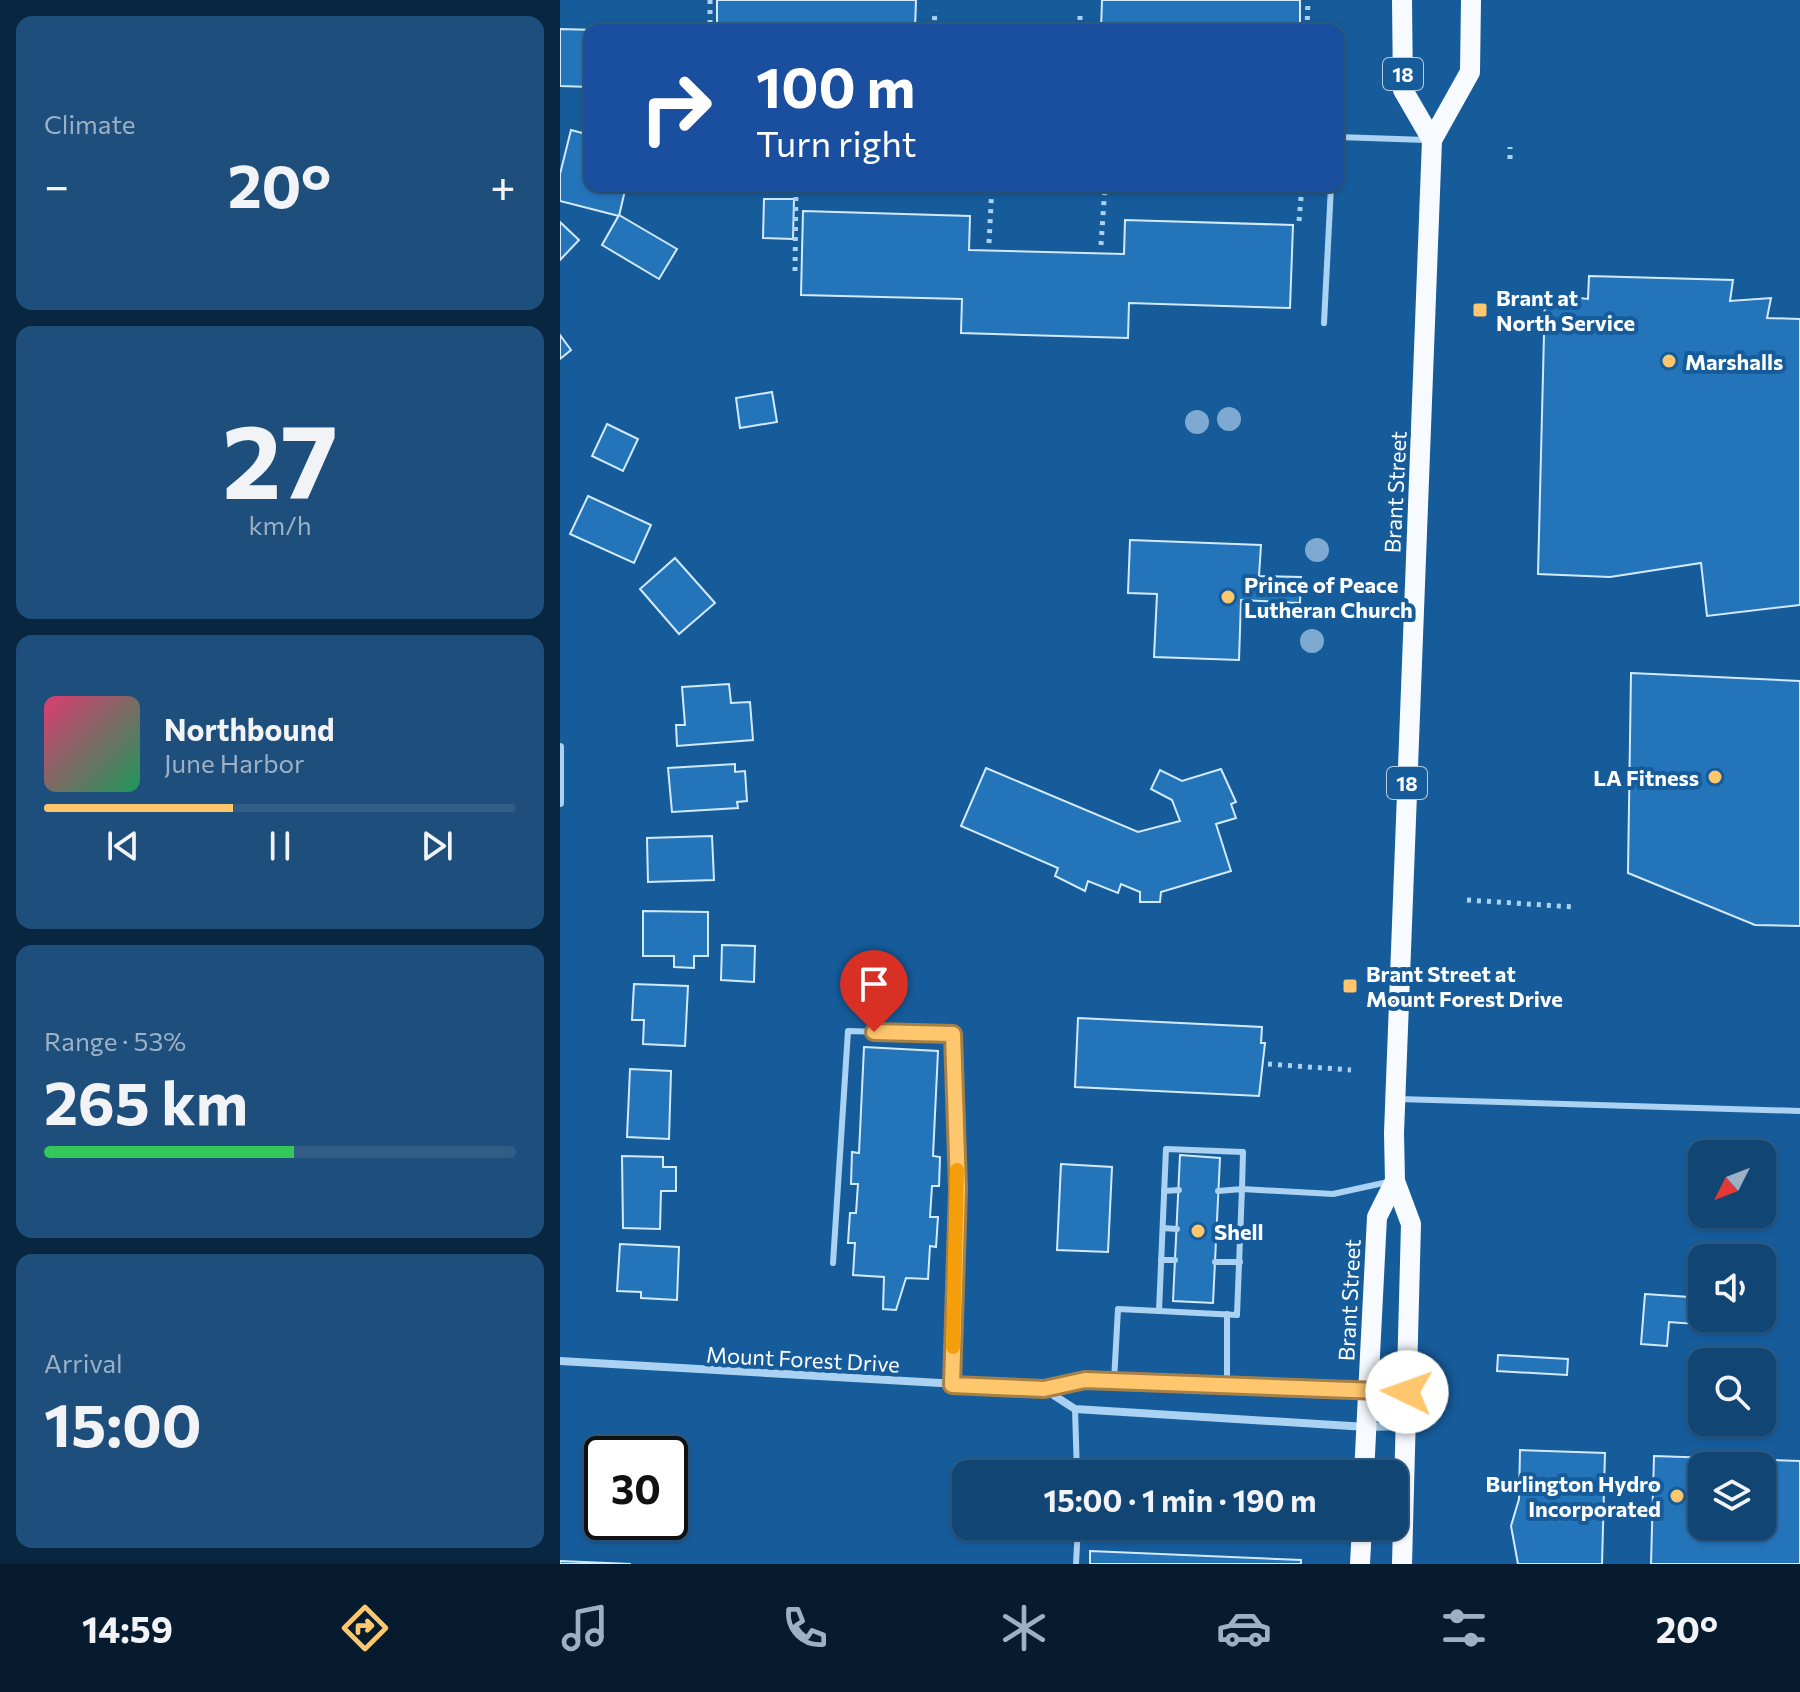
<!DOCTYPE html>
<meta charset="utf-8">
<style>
body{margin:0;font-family:Commissioner,sans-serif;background:#1e4f7c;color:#f1f3f6;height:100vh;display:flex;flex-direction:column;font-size:30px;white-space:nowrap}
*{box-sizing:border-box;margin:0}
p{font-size:26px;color:#9cb1c5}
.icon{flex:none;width:44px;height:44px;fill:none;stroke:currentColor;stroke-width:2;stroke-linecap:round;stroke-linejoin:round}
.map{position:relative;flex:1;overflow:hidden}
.drawer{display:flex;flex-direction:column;gap:16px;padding:16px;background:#092640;width:560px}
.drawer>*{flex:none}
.top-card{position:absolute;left:24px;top:24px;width:760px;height:168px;border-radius:16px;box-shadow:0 2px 6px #0004,0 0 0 2px #305d86;background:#1a4fa0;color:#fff;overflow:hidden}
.needle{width:52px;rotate:228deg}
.fabs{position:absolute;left:1128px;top:1140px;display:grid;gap:16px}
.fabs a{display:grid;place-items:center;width:88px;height:88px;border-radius:16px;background:#104574;box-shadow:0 2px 6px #0004,0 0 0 2px #305d86;font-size:40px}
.speed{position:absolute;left:24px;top:1436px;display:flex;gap:16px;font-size:40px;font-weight:700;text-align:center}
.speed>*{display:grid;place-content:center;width:104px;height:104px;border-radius:50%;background:#104574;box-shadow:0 2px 6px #0004,0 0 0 2px #305d86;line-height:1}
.speed .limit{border:4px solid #111;border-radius:12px;background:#fff;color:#111}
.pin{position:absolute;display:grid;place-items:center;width:68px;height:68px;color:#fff;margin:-82px -34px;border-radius:50% 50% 50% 0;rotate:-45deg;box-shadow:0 0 8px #0007}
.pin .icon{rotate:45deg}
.me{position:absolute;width:88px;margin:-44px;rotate:273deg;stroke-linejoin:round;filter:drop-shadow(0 0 6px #0008)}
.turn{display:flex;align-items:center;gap:28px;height:168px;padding:0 40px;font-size:36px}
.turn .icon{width:104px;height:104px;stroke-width:2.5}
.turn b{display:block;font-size:56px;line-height:68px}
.big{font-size:60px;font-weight:700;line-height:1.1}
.drawer .widget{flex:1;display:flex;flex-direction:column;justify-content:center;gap:12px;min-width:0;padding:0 28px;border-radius:16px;background:#1e4f7c}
.drawer .dial{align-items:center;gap:0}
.dial b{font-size:104px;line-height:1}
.song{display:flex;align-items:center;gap:24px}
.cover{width:96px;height:96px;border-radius:12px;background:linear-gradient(135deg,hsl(340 70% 55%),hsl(150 70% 35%))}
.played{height:8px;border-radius:4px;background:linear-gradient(90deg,#ffc76d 40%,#305d86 40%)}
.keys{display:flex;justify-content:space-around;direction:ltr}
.heat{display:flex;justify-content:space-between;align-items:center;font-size:44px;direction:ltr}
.charge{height:12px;border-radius:6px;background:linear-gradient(90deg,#34c759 53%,#305d86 0)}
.trip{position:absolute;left:392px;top:1460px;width:456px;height:80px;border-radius:16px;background:#104574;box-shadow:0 2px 6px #0004,0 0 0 2px #305d86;font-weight:700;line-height:80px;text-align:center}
.tab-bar{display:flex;height:128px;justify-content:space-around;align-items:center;background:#061c2e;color:#9cb1c5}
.tab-bar .icon{width:56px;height:56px}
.tab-bar .current{color:#ffc76d}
.tab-bar b{font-size:36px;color:#f1f3f6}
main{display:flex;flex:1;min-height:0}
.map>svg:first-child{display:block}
.building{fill:#2474ba;stroke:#d3eafd;stroke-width:2;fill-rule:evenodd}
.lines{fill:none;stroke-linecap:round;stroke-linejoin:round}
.path{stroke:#abd2f3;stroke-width:5;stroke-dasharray:4 6;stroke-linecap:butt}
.service{stroke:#abd2f3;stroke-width:6}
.minor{stroke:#abd2f3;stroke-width:8}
.primary{stroke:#f7fbff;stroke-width:20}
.tree{fill:#7eaad1}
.route-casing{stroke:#a68147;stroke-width:20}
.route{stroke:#ffc76d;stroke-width:14}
.slow{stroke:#f59e0b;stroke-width:14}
.poi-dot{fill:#ffc76d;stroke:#165c9b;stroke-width:3}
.labels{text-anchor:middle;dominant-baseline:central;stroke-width:8;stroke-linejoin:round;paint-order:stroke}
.shield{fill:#165c9b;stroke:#b9cee1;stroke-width:2}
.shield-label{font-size:20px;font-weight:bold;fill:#fff}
.poi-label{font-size:22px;font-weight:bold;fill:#fff;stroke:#165c9b;text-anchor:start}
.street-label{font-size:22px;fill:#fff;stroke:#165c9b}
</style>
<main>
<section class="drawer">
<div class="widget"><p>Climate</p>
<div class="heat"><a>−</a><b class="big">20°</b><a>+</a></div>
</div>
<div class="widget dial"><b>27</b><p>km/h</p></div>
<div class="widget">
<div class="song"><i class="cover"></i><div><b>Northbound</b><p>June Harbor</p></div></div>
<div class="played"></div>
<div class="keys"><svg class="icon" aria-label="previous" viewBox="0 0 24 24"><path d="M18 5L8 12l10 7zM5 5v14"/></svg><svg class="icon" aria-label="pause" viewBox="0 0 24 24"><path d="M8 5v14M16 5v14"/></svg><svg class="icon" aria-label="next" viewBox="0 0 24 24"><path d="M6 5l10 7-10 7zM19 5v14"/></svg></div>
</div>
<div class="widget"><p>Range · 53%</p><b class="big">265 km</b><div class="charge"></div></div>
<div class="widget"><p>Arrival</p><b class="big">15:00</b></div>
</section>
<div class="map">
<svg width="1240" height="1564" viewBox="0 0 1240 1564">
<rect width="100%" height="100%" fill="#165c9b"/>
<g class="building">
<polygon points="157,0 356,0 355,29 157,25"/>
<polygon points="542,0 740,0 740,30 541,30"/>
<polygon points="0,29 36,30 30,30 30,87 0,86"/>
<polygon points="11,130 30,135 30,186 66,186 59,216 0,201 0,174"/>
<polygon points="204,199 234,199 233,239 203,238"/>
<polygon points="243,211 410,216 409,250 564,254 565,220 733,225 730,308 569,303 568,338 401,333 402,299 241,295"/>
<polygon points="59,215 117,249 99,279 42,245"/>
<polygon points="0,222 19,240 0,260"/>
<polygon points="1029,276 1173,280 1170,301 1211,298 1207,318 1240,319 1240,605 1147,616 1141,563 1050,577 978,574 985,294 1028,299"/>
<polygon points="0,335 11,350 0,359"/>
<polygon points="212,392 217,422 180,428 176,398"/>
<polygon points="47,424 78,439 63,471 32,456"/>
<polygon points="28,496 91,525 74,563 10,534"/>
<polygon points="570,540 701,545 699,576 741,577 740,603 681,600 679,660 594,657 597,594 568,593"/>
<polygon points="115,558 155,603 119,634 80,589"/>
<polygon points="1071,673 1240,681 1240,926 1195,925 1068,873"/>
<polygon points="169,684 171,703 190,702 193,740 117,746 116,725 125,725 122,687"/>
<polygon points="175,764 175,772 185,771 187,801 177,802 178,808 112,812 108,768"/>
<polygon points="426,768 578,832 620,821 612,800 591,789 600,770 622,781 661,769 676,802 671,804 676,818 656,824 671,871 601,892 600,902 580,902 580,892 561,884 558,893 528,881 525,891 495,876 498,868 401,826"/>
<polygon points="152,836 154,880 88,882 87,838"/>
<polygon points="83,911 148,912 148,956 134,956 134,968 114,967 114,956 83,956"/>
<polygon points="162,945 195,946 194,982 161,980"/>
<polygon points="74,984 128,986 125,1046 83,1044 84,1020 72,1020"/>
<polygon points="518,1018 702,1027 701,1043 705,1043 699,1096 515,1087"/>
<polygon points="304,1047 378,1051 373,1156 380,1157 379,1186 372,1186 370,1217 378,1217 376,1247 370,1246 368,1279 346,1278 336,1310 323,1309 324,1277 293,1275 295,1243 288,1243 290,1213 296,1213 298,1184 291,1184 292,1152 299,1153"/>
<polygon points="70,1069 111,1071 109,1139 67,1137"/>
<polygon points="620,1155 660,1158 653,1303 613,1301"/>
<polygon points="62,1156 103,1157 103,1167 116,1167 116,1191 101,1191 100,1229 63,1228"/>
<polygon points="501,1164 552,1167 548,1252 497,1250"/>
<polygon points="60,1244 119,1247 117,1300 81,1298 81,1292 57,1291"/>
<polygon points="1085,1294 1129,1297 1128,1304 1142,1305 1142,1318 1149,1318 1149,1325 1109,1322 1107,1346 1081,1344"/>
<polygon points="938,1355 1008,1359 1007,1375 937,1371"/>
<polygon points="960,1450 1045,1453 1042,1564 958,1564 951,1526 959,1499"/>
<path d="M1094,1456L1240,1461V1564H1091ZM1142,1466H1202V1526H1142Z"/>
<polygon points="530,1551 741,1560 741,1564 530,1564"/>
<polygon points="0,1561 71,1564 0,1564"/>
</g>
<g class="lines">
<g class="path">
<polyline points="150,0 150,30"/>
<polyline points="374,30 375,10"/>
<polyline points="520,30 520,14"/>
<polyline points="747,30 748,0"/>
<polyline points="950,159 950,147"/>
<polyline points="739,221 742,186"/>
<polyline points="429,243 432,186"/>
<polyline points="541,245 545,186"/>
<polyline points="235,271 236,186"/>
<polyline points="907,900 1014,907"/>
<polyline points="708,1064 791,1070"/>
</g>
<g class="service">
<polyline points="778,137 866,140"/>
<polyline points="764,323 771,186"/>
<polyline points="838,1099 1240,1111"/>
<polyline points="604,1191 619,1190"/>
<polyline points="658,1191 682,1189 683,1152 606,1149 599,1311 677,1315 682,1189 773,1194 828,1182"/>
<polyline points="603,1228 617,1229"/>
<polyline points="657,1230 681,1231"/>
<polyline points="601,1260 615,1260"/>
<polyline points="655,1262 680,1262"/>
<polyline points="273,1263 288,1031 393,1034 398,1188 392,1385"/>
<polyline points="554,1381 558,1309 599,1311"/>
<polyline points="667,1385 667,1314"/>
<polyline points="515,1409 517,1474"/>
<polyline points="516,1564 518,1526"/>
</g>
<g class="minor">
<polyline points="0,747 0,803"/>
<polyline points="0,1361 484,1389 525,1380 846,1392"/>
<polyline points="484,1389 515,1409 807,1427 845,1426"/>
</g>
<g class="primary">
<polyline points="842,0 843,90 872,140"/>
<polyline points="804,1474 817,1217 835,1181"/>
<polyline points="800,1564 802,1526"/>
<polyline points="842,1564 851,1224 835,1181 834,1133 872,140 910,72 911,0"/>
</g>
</g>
<g class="tree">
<circle cx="669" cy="419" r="12"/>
<circle cx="637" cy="422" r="12"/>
<circle cx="757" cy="550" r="12"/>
<circle cx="752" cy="641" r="12"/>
</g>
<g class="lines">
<defs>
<polyline id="route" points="314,1032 393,1034 398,1188 392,1385 484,1389 525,1380 847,1392"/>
</defs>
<use href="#route" class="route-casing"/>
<use href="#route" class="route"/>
<polyline class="slow" points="393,1347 397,1170"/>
</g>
<g class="poi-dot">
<rect x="912" y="302" width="16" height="16" rx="4"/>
<circle cx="1109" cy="361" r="8"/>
<circle cx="668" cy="597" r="8"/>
<circle cx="1155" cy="777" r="8"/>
<rect x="782" y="978" width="16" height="16" rx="4"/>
<circle cx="638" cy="1231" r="8"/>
<circle cx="1117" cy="1496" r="8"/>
</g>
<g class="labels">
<g class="shield">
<rect x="823" y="58" width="40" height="32" rx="6"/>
<rect x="827" y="767" width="40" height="32" rx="6"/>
</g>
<g class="shield-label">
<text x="843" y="74">18</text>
<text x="847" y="783">18</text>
</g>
<g class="poi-label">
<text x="936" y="297">Brant at<tspan x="936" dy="25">North Service</tspan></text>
<text x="1125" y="361">Marshalls</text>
<text x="684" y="584">Prince of Peace<tspan x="684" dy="25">Lutheran Church</tspan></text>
<text x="1139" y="777" text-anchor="end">LA Fitness</text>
<text x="806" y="973">Brant Street at<tspan x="806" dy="25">Mount Forest Drive</tspan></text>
<text x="654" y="1231">Shell</text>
<text x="1101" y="1483" text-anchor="end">Burlington Hydro<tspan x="1101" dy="25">Incorporated</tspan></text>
</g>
<g class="street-label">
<text transform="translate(835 492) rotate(-87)">Brant Street</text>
<text transform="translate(789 1300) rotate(-87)">Brant Street</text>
<text transform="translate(243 1359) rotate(3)">Mount Forest Drive</text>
</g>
</g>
</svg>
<div class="fabs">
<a><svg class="needle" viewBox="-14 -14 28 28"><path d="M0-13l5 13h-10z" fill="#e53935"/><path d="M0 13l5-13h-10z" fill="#9cb1c5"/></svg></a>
<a><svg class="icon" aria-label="sound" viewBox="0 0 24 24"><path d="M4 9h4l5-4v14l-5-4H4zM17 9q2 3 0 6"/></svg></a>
<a><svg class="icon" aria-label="search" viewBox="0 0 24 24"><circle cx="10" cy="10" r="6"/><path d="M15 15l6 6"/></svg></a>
<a><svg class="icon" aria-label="layers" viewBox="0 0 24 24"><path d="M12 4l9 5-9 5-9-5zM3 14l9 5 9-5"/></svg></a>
</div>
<div class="speed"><div class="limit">30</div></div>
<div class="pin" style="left:314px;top:1032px;background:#d93025"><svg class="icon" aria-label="arrive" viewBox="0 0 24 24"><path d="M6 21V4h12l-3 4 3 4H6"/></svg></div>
<svg class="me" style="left:847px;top:1392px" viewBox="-20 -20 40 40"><circle r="19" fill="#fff"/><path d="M0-13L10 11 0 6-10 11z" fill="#ffc76d"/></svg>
<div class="trip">15:00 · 1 min · 190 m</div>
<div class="top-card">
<div class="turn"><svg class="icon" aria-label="right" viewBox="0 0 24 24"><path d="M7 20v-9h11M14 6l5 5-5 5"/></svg><div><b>100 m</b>Turn right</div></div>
</div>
</div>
</main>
<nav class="tab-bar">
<b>14:59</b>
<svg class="icon current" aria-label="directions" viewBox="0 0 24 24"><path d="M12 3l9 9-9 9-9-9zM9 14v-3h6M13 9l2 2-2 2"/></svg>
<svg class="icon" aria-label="music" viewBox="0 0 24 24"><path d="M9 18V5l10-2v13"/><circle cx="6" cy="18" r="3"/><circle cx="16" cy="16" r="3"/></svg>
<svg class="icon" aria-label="phone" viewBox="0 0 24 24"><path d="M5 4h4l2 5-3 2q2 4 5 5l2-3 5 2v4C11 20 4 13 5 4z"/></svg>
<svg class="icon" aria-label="climate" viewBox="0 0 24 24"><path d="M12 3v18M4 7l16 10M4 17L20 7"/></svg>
<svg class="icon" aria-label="car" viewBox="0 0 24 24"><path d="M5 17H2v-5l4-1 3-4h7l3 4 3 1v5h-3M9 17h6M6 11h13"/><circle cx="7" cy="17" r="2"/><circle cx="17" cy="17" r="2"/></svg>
<svg class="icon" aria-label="filters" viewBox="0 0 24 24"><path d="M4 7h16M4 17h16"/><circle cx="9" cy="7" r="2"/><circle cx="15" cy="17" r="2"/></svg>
<b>20°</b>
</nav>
